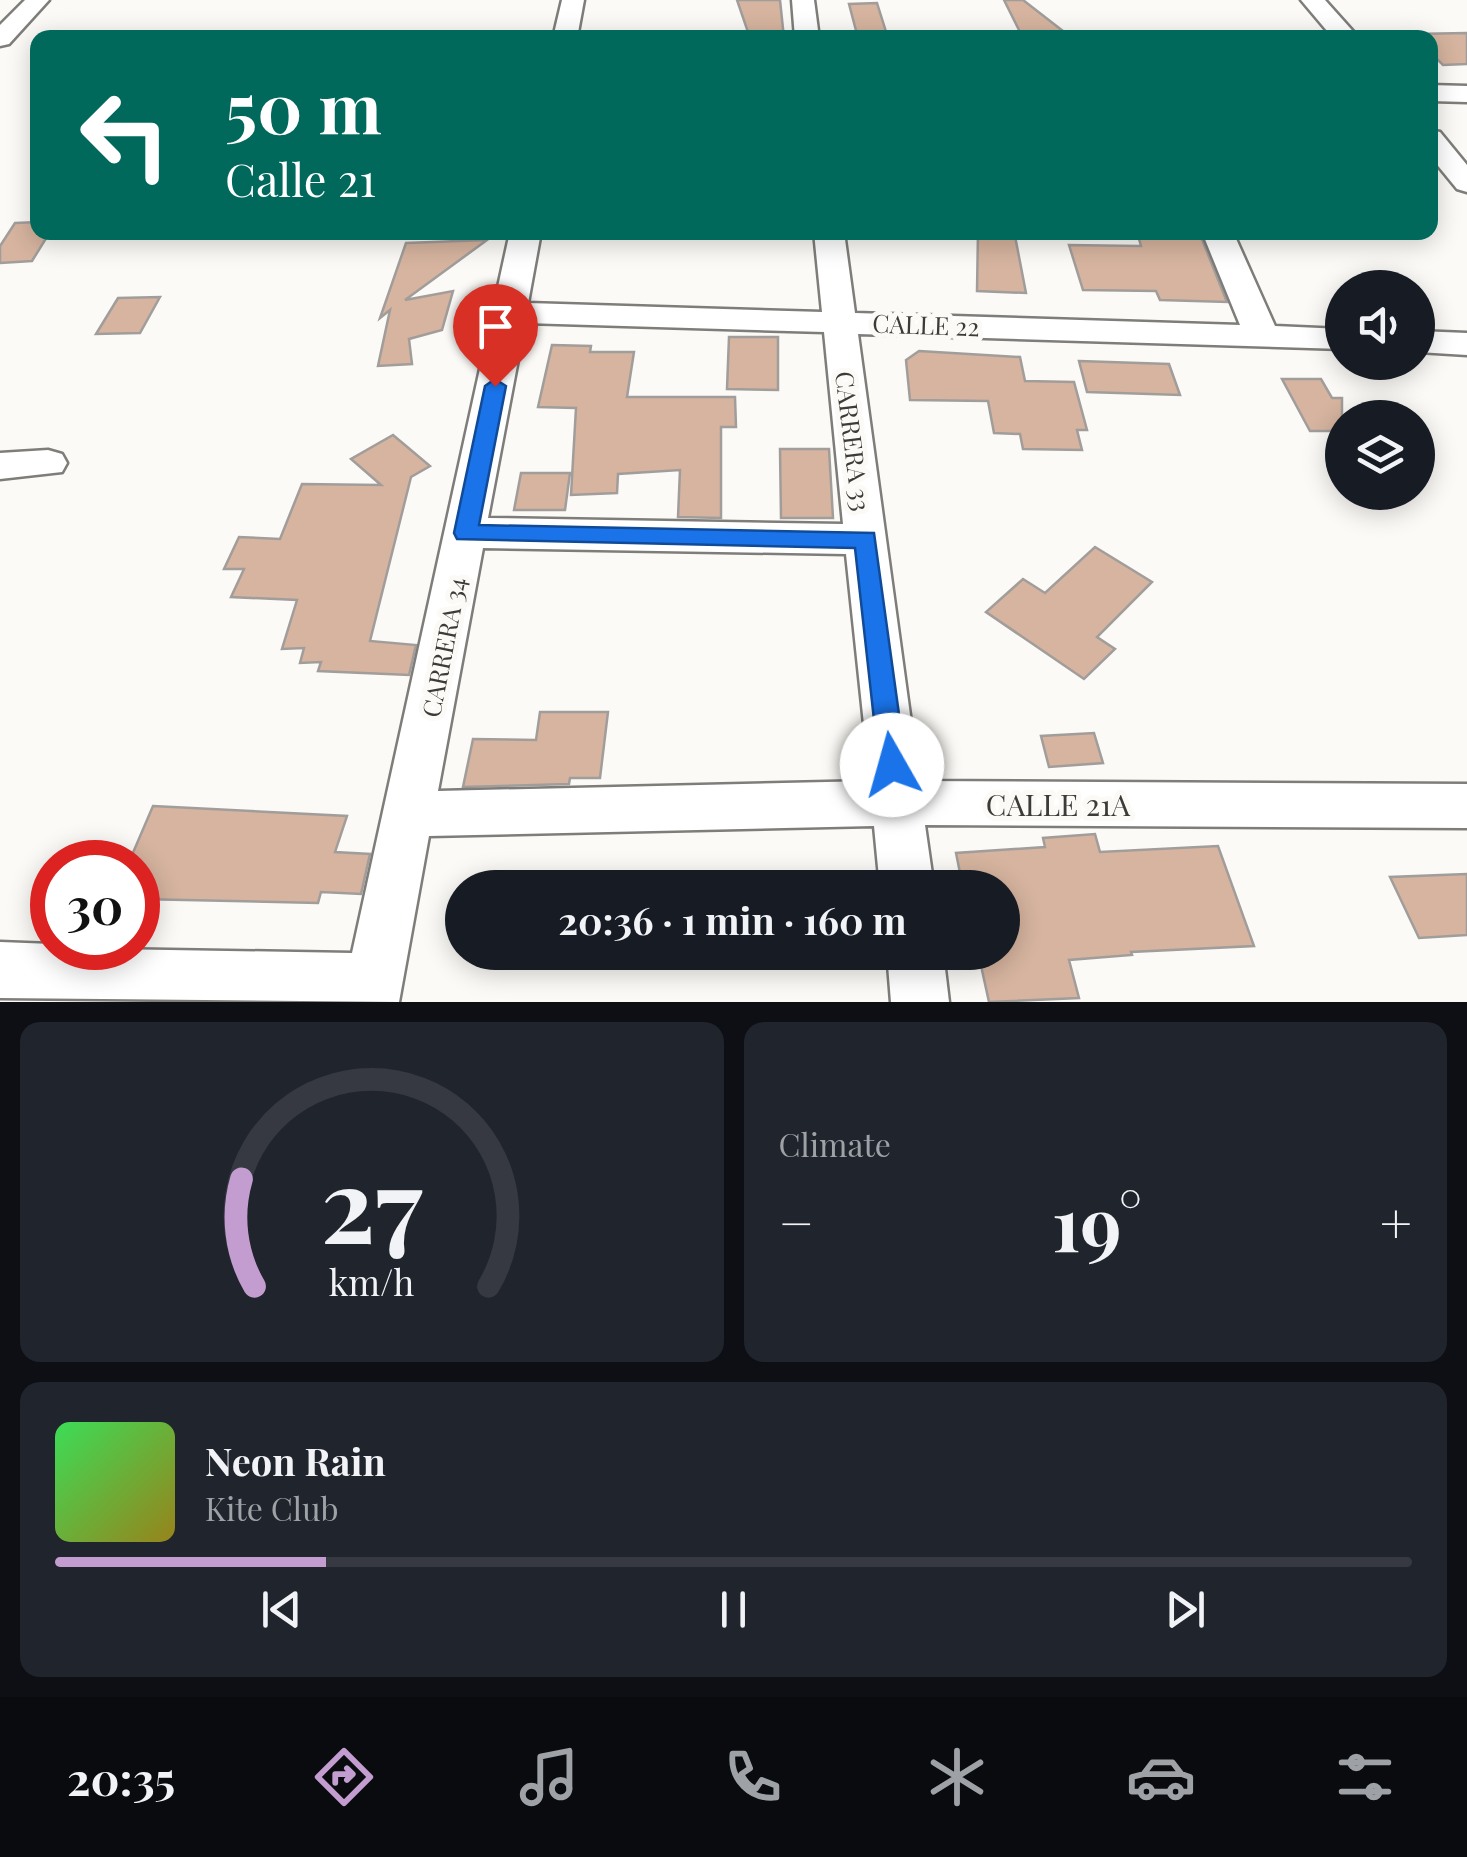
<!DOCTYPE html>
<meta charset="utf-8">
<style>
body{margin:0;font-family:"Playfair Display",serif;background:#20242c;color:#f1f3f6;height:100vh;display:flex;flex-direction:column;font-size:38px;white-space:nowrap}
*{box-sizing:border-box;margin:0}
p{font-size:32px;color:#9ea1a6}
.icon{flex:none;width:55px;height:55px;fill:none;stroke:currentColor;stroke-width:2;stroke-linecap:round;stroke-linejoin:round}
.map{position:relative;height:1002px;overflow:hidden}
.sheet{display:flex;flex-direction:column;gap:20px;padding:20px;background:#0d0f14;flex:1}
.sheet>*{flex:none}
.banner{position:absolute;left:30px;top:30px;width:1408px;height:210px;border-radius:20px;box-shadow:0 5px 25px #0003;background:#00695c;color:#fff;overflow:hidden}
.buttons{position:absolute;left:1325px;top:270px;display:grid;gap:20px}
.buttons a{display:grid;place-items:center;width:110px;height:110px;border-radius:50%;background:#171b24;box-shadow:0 5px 25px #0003;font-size:50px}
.speed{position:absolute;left:30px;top:840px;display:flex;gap:20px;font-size:50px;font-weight:700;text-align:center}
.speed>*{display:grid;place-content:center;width:130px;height:130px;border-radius:50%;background:#171b24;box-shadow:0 5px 25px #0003;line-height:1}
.speed .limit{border:15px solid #d22;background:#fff;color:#111}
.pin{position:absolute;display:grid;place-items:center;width:85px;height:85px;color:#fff;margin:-102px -42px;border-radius:50% 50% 50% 0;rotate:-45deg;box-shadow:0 0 10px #0007}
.pin .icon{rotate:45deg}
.me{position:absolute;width:110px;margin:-55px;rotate:353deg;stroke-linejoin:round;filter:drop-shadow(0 0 8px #0008)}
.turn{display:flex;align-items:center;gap:35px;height:210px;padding:0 30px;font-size:45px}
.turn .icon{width:130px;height:130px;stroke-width:2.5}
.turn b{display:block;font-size:70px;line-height:85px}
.big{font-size:75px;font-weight:700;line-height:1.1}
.sheet .tile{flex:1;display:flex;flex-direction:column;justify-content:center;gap:15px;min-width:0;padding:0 35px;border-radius:20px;background:#20242c}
.sheet .dial{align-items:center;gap:0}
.dial svg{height:260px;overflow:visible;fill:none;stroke:#363941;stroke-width:7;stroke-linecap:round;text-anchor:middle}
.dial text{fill:#f1f3f6;stroke:none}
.song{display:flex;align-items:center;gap:30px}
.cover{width:120px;height:120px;border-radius:15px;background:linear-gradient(135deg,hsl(130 70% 55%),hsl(50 70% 35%))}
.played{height:10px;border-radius:5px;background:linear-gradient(90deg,#c39dd0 20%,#363941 20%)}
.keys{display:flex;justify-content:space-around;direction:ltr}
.heat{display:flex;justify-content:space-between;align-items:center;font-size:55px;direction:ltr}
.sheet .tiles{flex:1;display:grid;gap:20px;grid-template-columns:1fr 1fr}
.tile:last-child{grid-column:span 2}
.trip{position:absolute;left:445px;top:870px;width:575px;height:100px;border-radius:50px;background:#171b24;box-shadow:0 5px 25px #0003;font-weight:700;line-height:100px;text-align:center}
.tabs{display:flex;height:160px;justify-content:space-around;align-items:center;background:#090b0e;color:#9ea1a6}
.tabs .icon{width:70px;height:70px}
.tabs .current{color:#c39dd0}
.tabs b{font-size:45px;color:#f1f3f6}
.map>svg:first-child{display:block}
.building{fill:#d6b49f;stroke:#a19d9b;stroke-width:2.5}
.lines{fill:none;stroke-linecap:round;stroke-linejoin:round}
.minor-casing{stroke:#7f7d7a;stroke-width:5}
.minor{fill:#fff;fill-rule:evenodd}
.route{fill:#1a73e8;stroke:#114b97;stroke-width:2.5}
.labels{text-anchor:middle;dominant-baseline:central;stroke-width:10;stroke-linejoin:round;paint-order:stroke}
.street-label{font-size:25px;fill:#3c3b39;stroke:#fcfaf6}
.near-street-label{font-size:30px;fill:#3c3b39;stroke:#fcfaf6}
</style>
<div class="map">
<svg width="1467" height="1002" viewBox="0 0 1467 1002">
<rect width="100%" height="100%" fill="#fcfaf6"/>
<g class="building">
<polygon points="737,0 780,0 784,38 750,38"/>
<polygon points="1004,0 1023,0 1072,38 1023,38"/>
<polygon points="877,3 888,38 858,38 849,4"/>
<polygon points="1467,33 1467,64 1443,65 1430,52 1430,38 1412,34"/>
<polygon points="38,222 38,232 50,232 32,261 0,263 0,246 15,223"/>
<polygon points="978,232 1015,236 1026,293 977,291"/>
<polygon points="1137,232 1199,232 1227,302 1160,300 1156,291 1083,290 1069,245 1141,246"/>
<polygon points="487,240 405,300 453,291 442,330 409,339 412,364 378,366 390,310 380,318 406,243"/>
<polygon points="160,297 140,333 96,334 118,298"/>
<polygon points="729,337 778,337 778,390 727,389"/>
<polygon points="552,345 591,346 590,352 634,352 627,397 735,397 736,427 721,427 721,518 678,517 680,470 618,474 617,493 571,495 576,408 538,407"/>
<polygon points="919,351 1020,357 1025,381 1074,382 1087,430 1077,430 1082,450 1023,449 1020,434 994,433 988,401 910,400 906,360"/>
<polygon points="1079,361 1169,364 1180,395 1087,392"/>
<polygon points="1282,379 1321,379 1332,398 1342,398 1342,431 1310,431"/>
<polygon points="393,435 430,466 411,477 370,641 416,645 409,675 318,671 321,662 300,663 304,648 282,649 297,600 231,597 244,569 224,569 239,537 280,539 302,484 381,485 351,459"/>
<polygon points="780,449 829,449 833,518 781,518"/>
<polygon points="521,473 570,473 565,510 514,510"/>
<polygon points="1095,547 1152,582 1097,637 1115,649 1084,679 986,612 1023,579 1045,593"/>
<polygon points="540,712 608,712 600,778 570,778 569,784 463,787 473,739 536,740"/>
<polygon points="1094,733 1103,763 1049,767 1041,736"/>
<polygon points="153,806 347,816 335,852 370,854 361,894 321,892 318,903 138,899 138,862 129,862"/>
<polygon points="1095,834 1100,852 1218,846 1254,946 1131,952 1132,955 1069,960 1079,998 989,1002 978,952 1002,952 1002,888 963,888 956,853 1045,847 1043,838"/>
<polygon points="1467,874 1467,935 1419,938 1390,877"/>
</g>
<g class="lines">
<defs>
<g id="minor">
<polygon points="25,0 49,0 9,44 0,46 0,25"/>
<polygon points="562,0 584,0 577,38 553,38"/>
<polygon points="792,0 814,0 819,38 795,38"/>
<polygon points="1301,0 1325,0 1359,38 1333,38"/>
<polygon points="1430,85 1467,86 1467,102 1430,101"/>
<polygon points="1430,130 1440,132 1467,165 1467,192 1457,189 1430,156"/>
<path d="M510,232H541L528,303L822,312L814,232H844L855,313L1240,325L1202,232H1233L1275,326L1342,329V349L858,334L919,781L1467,784V828L925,825L934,888H880L874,826L429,836L399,1002L0,998V942L52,944V948L352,953ZM525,323L824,332L843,524L488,518ZM483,548L846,554L870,781L438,791Z"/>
<polygon points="1418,331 1467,333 1467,355 1418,352"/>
<polygon points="48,450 62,454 67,463 62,472 0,479 0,453"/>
<polygon points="887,952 943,952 949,1002 891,1002"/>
</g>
</defs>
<use href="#minor" class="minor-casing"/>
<use href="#minor" class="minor"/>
</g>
<polygon class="route" points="495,379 506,386 479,525 874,533 906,765 902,774 892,777 883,774 879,765 855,548 457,539 454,533 485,386"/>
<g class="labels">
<g class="street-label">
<text transform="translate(926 324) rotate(2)">CALLE 22</text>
<text transform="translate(854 441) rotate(83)">CARRERA 33</text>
<text transform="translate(443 647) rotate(-79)">CARRERA 34</text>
</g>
<g class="near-street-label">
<text x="1058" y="804">CALLE 21A</text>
</g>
</g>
</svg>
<div class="buttons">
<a><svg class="icon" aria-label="sound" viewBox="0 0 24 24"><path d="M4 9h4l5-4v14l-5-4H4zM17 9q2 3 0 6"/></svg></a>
<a><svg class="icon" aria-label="layers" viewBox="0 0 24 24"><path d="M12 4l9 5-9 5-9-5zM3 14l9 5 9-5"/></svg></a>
</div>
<div class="speed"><div class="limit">30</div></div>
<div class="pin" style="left:495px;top:386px;background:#d93025"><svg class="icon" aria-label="arrive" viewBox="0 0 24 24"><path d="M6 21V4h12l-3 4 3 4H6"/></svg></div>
<svg class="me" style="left:892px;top:765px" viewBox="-20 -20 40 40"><circle r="19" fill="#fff"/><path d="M0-13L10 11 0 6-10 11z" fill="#1a73e8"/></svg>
<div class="trip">20:36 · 1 min · 160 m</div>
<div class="banner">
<div class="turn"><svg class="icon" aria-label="left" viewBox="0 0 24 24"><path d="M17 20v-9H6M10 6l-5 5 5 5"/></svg><div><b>50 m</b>Calle 21</div></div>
</div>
</div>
<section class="sheet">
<div class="tiles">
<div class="tile dial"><svg viewBox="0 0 100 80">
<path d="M14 69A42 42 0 1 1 86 69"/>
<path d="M14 69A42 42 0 0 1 10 36" stroke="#c39dd0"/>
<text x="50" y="56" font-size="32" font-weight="700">27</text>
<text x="50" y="72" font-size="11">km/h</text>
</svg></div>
<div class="tile"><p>Climate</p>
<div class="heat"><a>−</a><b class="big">19°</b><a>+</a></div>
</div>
<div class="tile">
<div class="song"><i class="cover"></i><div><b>Neon Rain</b><p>Kite Club</p></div></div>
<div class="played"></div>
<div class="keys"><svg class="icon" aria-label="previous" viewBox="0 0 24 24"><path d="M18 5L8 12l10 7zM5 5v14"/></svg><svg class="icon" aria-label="pause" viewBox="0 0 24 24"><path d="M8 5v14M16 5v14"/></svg><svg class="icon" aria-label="next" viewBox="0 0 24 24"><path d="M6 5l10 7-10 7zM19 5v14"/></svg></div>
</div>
</div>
</section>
<nav class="tabs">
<b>20:35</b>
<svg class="icon current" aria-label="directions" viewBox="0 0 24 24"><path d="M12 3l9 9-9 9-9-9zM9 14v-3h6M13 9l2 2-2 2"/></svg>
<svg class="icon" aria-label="music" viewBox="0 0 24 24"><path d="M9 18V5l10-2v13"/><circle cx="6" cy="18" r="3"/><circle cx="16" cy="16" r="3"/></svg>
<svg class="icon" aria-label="phone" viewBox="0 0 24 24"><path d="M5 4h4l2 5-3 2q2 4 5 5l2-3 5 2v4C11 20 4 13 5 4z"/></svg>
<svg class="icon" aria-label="climate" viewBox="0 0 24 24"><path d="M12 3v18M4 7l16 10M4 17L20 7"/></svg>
<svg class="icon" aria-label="car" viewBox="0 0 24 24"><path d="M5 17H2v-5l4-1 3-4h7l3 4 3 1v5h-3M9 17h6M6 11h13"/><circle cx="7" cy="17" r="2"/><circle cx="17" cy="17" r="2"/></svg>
<svg class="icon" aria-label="filters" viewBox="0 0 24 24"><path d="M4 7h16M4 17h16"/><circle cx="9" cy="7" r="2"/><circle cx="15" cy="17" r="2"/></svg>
</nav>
